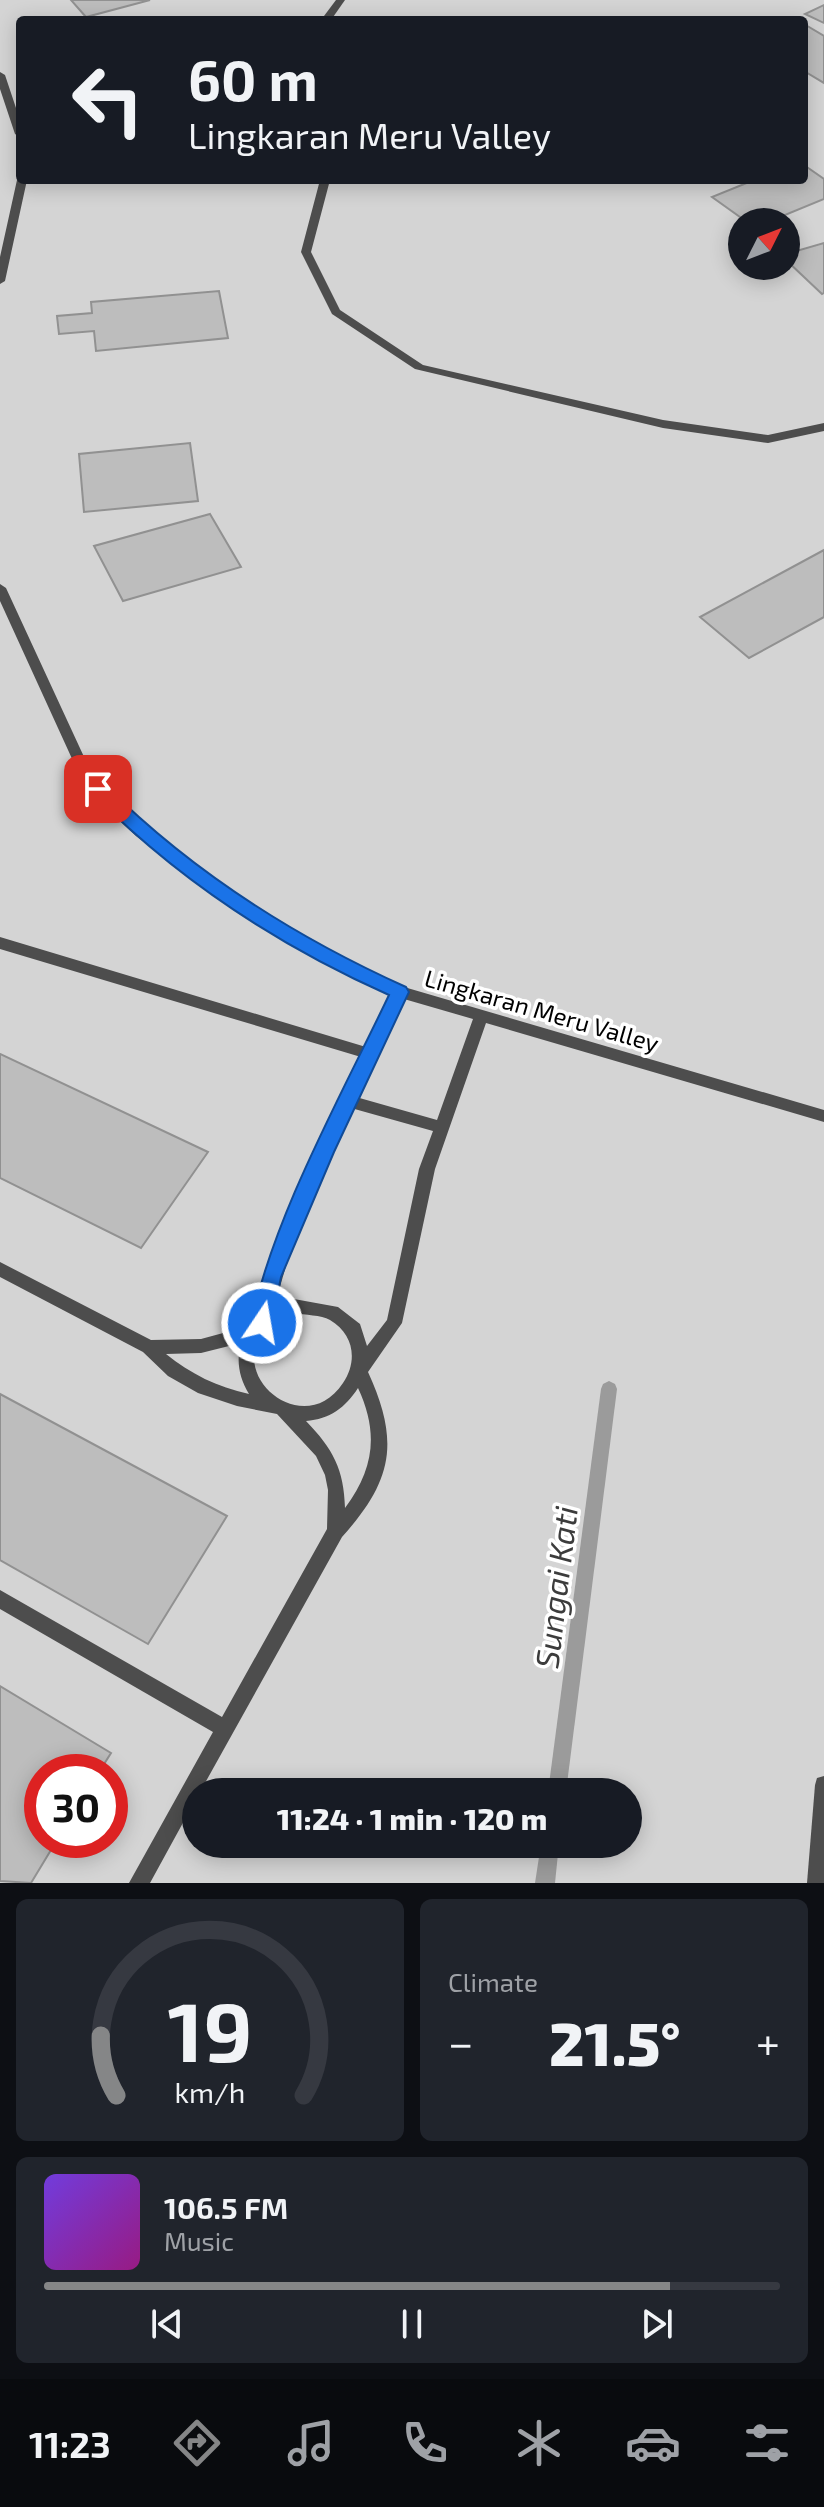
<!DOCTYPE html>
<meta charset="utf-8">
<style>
body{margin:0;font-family:"Exo 2",sans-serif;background:#20242c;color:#f1f3f6;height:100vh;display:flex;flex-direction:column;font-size:30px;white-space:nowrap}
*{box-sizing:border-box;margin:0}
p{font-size:26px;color:#9ea1a6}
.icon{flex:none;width:44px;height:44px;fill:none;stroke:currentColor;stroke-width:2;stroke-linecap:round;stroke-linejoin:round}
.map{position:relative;height:1883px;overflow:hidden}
.side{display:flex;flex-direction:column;gap:16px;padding:16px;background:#0d0f14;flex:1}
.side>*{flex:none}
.top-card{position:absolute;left:16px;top:16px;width:792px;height:168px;border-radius:8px;box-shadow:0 4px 20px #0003;background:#171b24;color:#f1f3f6;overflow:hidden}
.needle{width:52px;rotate:48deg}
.buttons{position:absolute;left:728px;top:208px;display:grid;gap:16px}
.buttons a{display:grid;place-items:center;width:72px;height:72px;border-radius:50%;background:#171b24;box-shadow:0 4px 20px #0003;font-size:40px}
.speed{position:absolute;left:24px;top:1754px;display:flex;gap:16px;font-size:40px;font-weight:700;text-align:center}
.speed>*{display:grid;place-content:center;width:104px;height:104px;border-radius:50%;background:#171b24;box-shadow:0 4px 20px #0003;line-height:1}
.speed .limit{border:12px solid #d22;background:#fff;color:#111}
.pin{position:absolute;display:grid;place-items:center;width:68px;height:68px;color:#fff;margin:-34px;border-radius:16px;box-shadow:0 4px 12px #0006}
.me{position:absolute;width:88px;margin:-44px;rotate:12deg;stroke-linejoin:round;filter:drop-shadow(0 0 6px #0008)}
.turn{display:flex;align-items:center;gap:28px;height:168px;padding:0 40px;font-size:36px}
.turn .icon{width:104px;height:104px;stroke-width:2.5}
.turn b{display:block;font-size:56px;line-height:68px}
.big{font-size:60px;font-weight:800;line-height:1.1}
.side .widget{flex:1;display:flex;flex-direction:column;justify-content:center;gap:12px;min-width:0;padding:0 28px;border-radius:12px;background:#20242c}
.side .dial{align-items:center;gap:0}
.dial svg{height:208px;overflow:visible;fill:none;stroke:#363941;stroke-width:7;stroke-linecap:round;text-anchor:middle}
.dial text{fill:#f1f3f6;stroke:none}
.song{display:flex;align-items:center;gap:24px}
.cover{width:96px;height:96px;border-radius:12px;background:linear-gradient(135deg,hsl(260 70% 55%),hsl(310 70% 35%))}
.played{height:8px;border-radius:4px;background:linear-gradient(90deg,#858687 85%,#363941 85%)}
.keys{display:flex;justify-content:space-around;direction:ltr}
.heat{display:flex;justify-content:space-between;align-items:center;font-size:44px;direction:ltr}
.side .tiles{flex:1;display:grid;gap:16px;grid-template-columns:1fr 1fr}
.widget:last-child{grid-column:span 2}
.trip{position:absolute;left:182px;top:1778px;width:460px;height:80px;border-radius:40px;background:#171b24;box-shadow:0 4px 20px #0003;font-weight:800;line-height:80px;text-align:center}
.menu{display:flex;height:128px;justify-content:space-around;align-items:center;background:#090b0e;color:#9ea1a6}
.menu .icon{width:56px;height:56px}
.menu .active{color:#858687}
.menu b{font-size:36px;color:#f1f3f6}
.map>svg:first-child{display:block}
.green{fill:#d4d4d4;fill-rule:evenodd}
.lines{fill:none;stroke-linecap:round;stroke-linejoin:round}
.stream{fill:#9b9b9b;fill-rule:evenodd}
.building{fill:#bdbdbd;stroke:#919191;stroke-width:2}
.minor{fill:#4d4d4d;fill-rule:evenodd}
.route{fill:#1a73e8;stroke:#114b97;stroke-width:2}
.labels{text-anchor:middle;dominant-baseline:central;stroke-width:7;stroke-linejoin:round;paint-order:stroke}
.street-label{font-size:24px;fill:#000;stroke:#fff}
.near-water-label{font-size:32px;font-style:italic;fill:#3c3c3c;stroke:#fff}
</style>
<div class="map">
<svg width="824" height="1883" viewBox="0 0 824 1883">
<rect width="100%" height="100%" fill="#fff"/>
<path class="green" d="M0,0H824V1883H0ZM20,20H804V180H20ZM742,222H786V266H742ZM42,1772H110V1840H42ZM196,1792H628V1844H196Z"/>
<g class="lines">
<g class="stream">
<polygon points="609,1381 615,1384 617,1389 566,1792 548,1792 601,1389 603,1384"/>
<polygon points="541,1844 559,1844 555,1883 535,1883"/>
</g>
</g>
<g class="building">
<polygon points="71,0 150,0 86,17"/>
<polygon points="824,5 824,23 805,14"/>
<polygon points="804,24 824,36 824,83 804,71"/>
<polygon points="804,165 824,179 824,199 768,222 747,222 712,197 754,180 804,180"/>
<polygon points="824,243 824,293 822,294 786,260 786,254"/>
<polygon points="219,291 228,338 96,351 94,331 59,334 57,316 92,313 91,302"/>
<polygon points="190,443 198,501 84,512 79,454"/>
<polygon points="210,514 241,567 123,601 94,546"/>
<polygon points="824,550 824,617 749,658 700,617"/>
<polygon points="0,1054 208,1152 141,1248 0,1178"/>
<polygon points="0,1394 227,1516 148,1644 0,1560"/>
<polygon points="0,1686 111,1753 99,1772 42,1772 42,1840 57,1840 31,1883 0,1881"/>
</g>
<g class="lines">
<g class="minor">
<polygon points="336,0 345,0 331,20 321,20"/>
<polygon points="0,72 5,75 20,120 20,137 15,134 0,89"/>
<polygon points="20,178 20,180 27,180 5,281 0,284 0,257 17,180"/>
<polygon points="320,180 330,180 311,252 340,310 423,365 663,420 768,435 824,423 824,431 768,443 663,428 415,369 332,314 301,252"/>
<path d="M0,584L6,588L91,772L115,801L146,828L233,893L347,962L404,987L824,1110V1122L486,1023L435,1169L402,1323L368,1372C400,1442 393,1480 342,1537L200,1792H196V1799L150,1883H129L213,1732L0,1609V1590L222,1717L327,1529L328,1490L325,1475L316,1456L277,1414L237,1406L198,1393L168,1376L143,1352L0,1277V1262L151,1340L201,1339L249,1326L255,1320L265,1281L295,1197L361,1057L0,949V937L366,1047L392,995L337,970L223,901L136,836L105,807L79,774L0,601ZM404,999L473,1019L437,1120L356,1097ZM351,1108L433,1131L419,1169L387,1320L367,1346L360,1324L338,1307L294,1299L274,1307L294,1239ZM294,1313C305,1315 321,1315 330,1320C354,1334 358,1361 343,1383C298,1451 199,1351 294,1313ZM241,1343C236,1361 239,1377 249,1394C217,1387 191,1374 166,1354L201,1353ZM358,1388C379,1433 374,1469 345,1508C344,1469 333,1449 306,1421C330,1419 345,1408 358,1388Z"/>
<polygon points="824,1776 824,1883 807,1883 815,1785 817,1778"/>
</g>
</g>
<path class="route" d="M98,782L104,784C190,870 295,937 406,987L409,992L334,1152L281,1277L272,1323L269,1330L262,1333L254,1330L251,1323C274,1215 341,1096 389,995C279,946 177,879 92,793L89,789Z"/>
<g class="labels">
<g class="street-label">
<text transform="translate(542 1010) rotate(16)">Lingkaran Meru Valley</text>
</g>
<g class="near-water-label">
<text transform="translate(555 1587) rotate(-83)">Sungai Kati</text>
</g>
</g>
</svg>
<div class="buttons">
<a><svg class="needle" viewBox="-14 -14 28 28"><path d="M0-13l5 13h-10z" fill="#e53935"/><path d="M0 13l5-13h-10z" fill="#9ea1a6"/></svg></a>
</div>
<div class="speed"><div class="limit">30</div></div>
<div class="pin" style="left:98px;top:789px;background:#d93025"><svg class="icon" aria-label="arrive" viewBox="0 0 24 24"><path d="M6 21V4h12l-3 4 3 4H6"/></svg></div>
<svg class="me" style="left:262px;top:1323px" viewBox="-20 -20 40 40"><circle r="17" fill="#1a73e8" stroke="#fff" stroke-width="3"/><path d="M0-11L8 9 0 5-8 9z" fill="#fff"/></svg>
<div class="trip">11:24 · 1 min · 120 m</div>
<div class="top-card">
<div class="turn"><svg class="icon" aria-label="left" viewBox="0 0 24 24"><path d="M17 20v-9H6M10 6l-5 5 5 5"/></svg><div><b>60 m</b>Lingkaran Meru Valley</div></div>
</div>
</div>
<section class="side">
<div class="tiles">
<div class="widget dial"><svg viewBox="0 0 100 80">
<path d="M14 69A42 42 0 1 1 86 69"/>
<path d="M14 69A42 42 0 0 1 8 46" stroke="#858687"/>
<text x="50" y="56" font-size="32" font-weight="700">19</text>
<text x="50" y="72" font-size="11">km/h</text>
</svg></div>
<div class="widget"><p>Climate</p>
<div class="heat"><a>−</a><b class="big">21.5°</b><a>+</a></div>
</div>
<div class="widget">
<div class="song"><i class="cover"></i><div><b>106.5 FM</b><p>Music</p></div></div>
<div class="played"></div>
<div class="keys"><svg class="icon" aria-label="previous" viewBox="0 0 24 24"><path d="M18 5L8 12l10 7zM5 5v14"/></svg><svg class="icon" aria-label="pause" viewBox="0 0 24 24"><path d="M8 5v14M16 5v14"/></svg><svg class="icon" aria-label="next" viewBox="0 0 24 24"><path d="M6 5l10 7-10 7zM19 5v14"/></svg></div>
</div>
</div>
</section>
<nav class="menu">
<b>11:23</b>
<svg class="icon active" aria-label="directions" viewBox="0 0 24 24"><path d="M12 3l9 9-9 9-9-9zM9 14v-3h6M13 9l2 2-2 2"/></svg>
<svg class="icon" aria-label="music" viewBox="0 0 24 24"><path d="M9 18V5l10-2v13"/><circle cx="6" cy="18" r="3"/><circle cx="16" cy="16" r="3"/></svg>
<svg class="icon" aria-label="phone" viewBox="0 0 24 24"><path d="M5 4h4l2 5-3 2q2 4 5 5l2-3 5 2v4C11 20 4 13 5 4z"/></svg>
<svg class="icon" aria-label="climate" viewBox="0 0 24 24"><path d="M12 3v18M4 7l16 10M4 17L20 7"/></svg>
<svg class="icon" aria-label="car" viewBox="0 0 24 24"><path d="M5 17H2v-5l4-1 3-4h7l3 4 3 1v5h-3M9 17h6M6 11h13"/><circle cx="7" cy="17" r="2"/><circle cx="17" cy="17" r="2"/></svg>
<svg class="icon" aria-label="filters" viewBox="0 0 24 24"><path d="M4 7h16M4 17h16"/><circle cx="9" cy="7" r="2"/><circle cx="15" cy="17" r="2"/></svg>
</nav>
